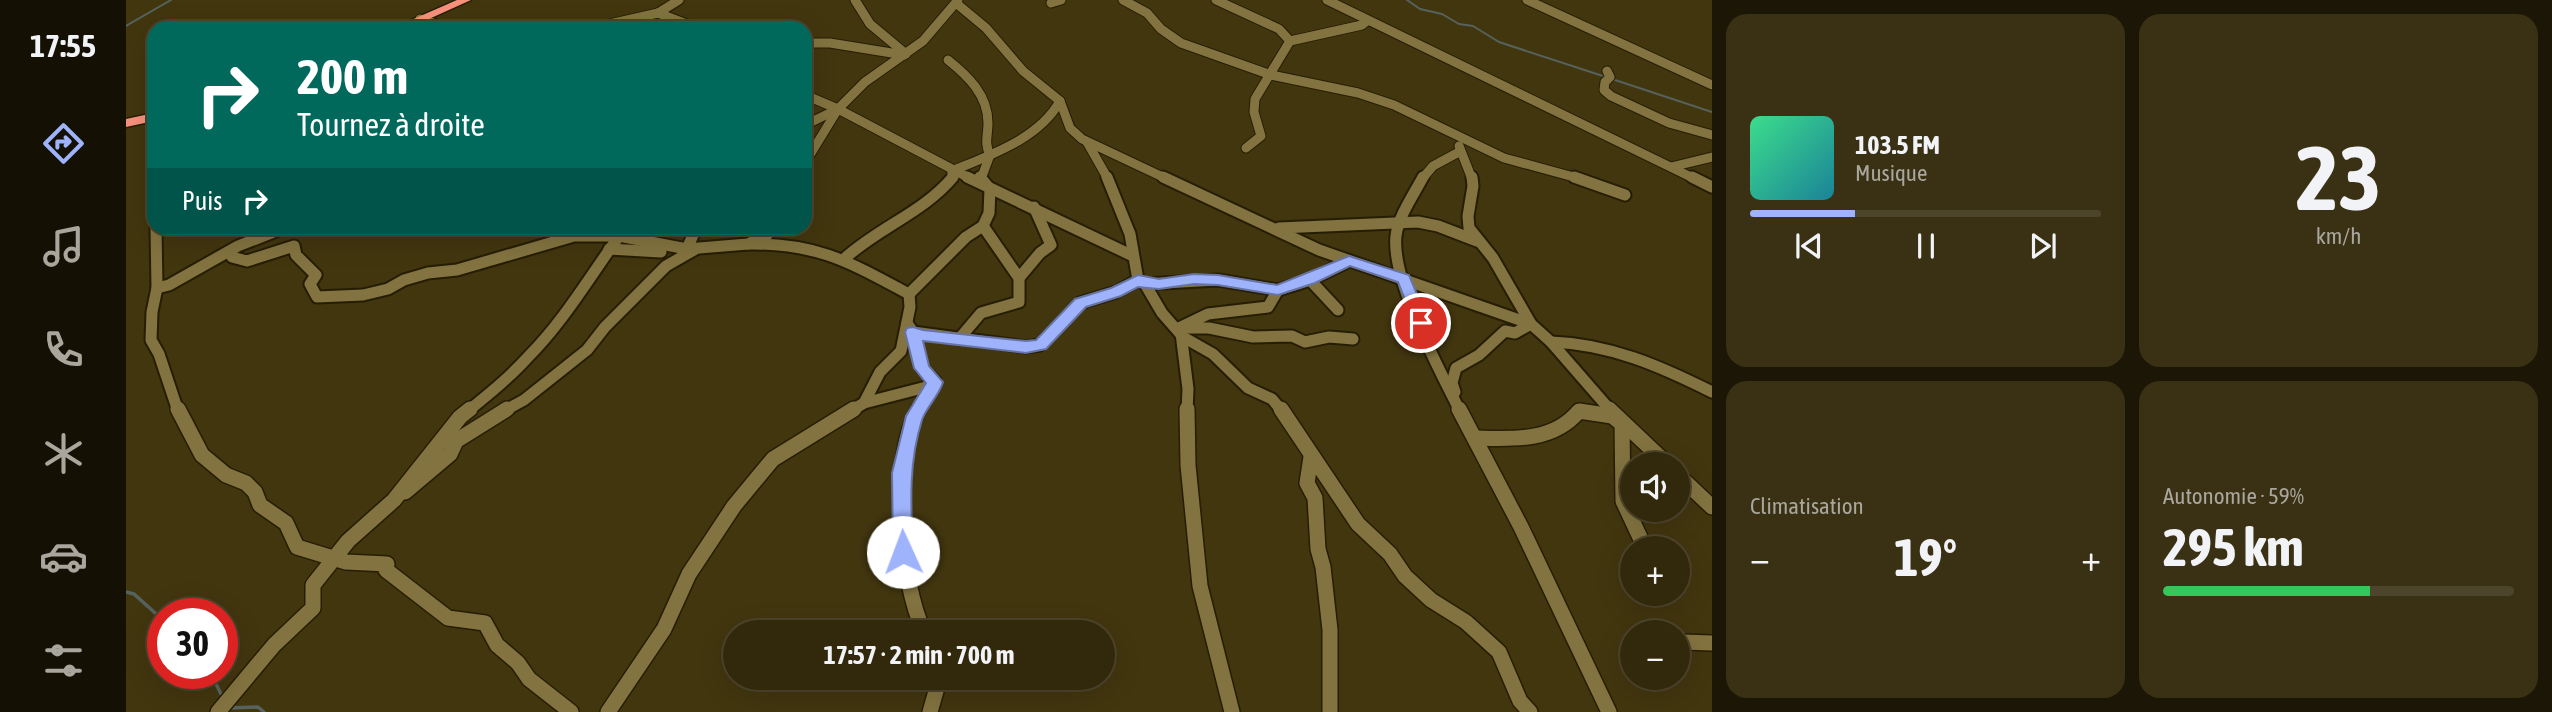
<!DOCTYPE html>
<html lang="fr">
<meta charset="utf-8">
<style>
body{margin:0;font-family:"Asap Condensed",sans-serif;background:#3a3014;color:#f1f3f6;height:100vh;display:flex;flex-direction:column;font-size:26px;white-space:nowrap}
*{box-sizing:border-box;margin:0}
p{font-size:23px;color:#a8a69d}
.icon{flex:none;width:38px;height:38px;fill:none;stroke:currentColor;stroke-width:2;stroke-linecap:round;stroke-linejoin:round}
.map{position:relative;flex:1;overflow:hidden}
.side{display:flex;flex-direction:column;gap:14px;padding:14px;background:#1c1606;width:840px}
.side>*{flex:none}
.top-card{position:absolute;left:21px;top:21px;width:665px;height:214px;border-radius:21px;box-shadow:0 7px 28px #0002,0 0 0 2px #4d442c;background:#00695c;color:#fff;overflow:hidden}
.buttons{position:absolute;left:1494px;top:452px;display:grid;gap:14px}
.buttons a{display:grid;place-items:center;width:70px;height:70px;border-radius:50%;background:#32280b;box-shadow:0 7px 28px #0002,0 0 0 2px #4d442c;font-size:35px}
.speed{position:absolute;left:21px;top:598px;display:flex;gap:14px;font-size:35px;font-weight:700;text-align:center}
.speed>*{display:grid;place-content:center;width:91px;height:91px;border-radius:50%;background:#32280b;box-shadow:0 7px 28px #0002,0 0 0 2px #4d442c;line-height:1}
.speed .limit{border:10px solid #d22;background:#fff;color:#111}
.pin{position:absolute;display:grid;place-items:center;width:60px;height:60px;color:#fff;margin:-30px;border:4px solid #fff;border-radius:50%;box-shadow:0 2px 7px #0007}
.me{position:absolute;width:77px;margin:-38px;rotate:358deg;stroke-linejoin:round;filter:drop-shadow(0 0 5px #0008)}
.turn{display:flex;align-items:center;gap:24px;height:147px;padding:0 35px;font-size:32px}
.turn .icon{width:91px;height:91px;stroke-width:2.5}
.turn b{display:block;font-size:49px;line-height:60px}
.then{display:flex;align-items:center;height:66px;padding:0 35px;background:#0003;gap:14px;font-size:26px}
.big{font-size:52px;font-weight:700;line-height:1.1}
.side .card{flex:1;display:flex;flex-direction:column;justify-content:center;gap:10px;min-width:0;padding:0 24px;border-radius:21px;background:#3a3014}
.side .dial{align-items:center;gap:0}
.dial b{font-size:91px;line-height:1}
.song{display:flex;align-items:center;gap:21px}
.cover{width:84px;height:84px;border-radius:10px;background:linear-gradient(135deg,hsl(150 70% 55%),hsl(190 70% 35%))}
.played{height:7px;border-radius:4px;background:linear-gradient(90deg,#9fb3fd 30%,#4d442c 30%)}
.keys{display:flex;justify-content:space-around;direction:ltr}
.heat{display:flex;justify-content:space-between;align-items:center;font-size:38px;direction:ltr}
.charge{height:10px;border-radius:5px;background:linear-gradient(90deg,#34c759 59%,#4d442c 0)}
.side .tiles{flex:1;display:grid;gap:14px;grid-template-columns:repeat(2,1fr)}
.trip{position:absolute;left:597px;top:620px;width:392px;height:70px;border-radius:35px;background:#32280b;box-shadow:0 7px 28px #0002,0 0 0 2px #4d442c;font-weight:700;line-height:70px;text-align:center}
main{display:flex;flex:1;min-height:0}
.tab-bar{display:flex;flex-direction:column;width:126px;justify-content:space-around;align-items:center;background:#141004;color:#a8a69d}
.tab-bar .icon{width:49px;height:49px}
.tab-bar .active{color:#9fb3fd}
.tab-bar b{font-size:32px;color:#f1f3f6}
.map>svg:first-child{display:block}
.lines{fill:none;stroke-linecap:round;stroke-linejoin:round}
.stream-far1{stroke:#56625d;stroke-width:2}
.stream{stroke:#56625d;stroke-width:3.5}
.minor-far2-casing{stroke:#261e04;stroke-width:11}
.minor-far1-casing{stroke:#261e04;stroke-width:15}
.minor-casing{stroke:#261e04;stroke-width:18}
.highway-casing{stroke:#261e04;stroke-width:3}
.minor-far2{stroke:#837340;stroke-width:9}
.minor-far1{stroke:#837340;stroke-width:11}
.minor{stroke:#837340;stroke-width:15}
.highway{fill:#f7917c;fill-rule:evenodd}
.route{fill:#9fb3fd;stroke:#6774a4;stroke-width:2}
</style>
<main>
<nav class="tab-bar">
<b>17:55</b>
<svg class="icon active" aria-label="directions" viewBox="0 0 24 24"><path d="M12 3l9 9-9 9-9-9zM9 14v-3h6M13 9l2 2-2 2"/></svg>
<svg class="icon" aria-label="music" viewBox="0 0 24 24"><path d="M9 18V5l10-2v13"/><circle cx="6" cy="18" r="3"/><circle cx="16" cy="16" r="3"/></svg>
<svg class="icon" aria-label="phone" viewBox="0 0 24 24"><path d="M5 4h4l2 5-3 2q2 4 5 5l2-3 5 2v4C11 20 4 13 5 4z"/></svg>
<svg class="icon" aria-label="climate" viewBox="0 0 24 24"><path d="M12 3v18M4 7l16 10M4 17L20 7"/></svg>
<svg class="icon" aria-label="car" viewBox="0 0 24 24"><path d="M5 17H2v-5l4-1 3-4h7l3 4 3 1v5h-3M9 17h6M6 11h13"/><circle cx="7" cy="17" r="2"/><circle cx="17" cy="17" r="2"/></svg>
<svg class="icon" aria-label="filters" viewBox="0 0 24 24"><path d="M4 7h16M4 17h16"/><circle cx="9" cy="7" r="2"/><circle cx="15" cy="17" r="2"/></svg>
</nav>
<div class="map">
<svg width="1586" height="712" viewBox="0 0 1586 712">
<rect width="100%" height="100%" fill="#42360f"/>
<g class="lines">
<g class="stream-far1">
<polyline points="1281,0 1294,9 1316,14 1333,24 1347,26 1373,42 1480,77"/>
<polyline points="0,26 45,0"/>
<polyline points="1486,79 1586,112"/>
</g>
<g class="stream">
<polyline points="0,592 8,594 37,620"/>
<polyline points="85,674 96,696"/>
<polyline points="102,708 132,707 138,712"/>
</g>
<defs>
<g id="minor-far2">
<polyline points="729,0 744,24 780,54"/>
<polyline points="997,0 1021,13 1035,29 1055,43 1145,75 1232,93 1268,105 1378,158 1455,179"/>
<polyline points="1090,0 1153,29 1164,41"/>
<polyline points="1201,0 1569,179"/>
<polyline points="1401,0 1586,85"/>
<polyline points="830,3 860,28 897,71 934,101 944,128 956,139 1041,179"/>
<polyline points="925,3 935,0"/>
<polyline points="532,13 553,0"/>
<polyline points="294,19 324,28"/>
<polyline points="466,28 532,13 571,28"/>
<polyline points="679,43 704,43 778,55"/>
<path d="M822,60C842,76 862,95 862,123C862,136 858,143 864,155L855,179"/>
<polyline points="1481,71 1484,77 1479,82 1478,90 1485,96 1543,123 1586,135"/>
<polyline points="679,95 712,109 845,179"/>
<polyline points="679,125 710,110"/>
<polyline points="28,141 25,144 28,165"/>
<polyline points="961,142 982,179"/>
<polyline points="1333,146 1346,179"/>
<polyline points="1120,148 1135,136 1128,112 1129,99 1164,41 1236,25 1241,21"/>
<polyline points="679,163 712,109 739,82 797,41 832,0"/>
<polyline points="1545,167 1586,157"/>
<path d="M826,179V171C864,155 913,139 934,101"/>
<polyline points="1296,179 1307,166 1333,152"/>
</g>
<g id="minor-far1">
<polyline points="841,177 1007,256"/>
<polyline points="981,177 1004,234 1012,280 1019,284 1036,313 1057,337 1087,354 1122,388 1146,399 1156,411"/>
<polyline points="1037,177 1193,250 1405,324 1425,342 1485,411"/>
<path d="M1297,177C1288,194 1272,217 1270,236C1265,280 1314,371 1334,411"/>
<polyline points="1448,177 1499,195"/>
<polyline points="1566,177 1586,187"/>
<polyline points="30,228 31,288 26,312 25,340 33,354 52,411"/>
<polyline points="1153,228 1292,222 1312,226 1351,241"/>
<path d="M622,244C692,243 723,262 783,294L784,307L775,351L754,372L738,403L725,411"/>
<polyline points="483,249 535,252"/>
<polyline points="557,250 561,249 570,228"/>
<polyline points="104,251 106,257 121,261 168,246 170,255 190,275 184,284 191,297 237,295 262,289 278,280 302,273 331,270 448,236 493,236 561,249 622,244 641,235 647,228"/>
<path d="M717,260C751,228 797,213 827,177"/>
<polyline points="893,278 914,253 925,245 908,207"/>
<polyline points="1184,280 1212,310"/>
<polyline points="1019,284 1092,280 1152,290 1184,280 1223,261"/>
<polyline points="31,288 43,285 112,246 158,228"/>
<polyline points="1152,290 1142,307 1082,314 1053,328 1083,328 1127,337 1166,336 1179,342 1203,337 1227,339"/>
<polyline points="783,294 840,237 857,226 863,213 864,189 854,177"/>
<polyline points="781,323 787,332 796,368 809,381 792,411"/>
<polyline points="787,332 900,347 914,345 954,303 990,292 1012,280"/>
<polyline points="1055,333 1062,389 1061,411"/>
<polyline points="833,339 855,313 893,302 893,278 857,226"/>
<path d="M1425,342C1484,344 1534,366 1586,392"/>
<polyline points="1329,392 1326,383 1330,368 1353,355 1379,331 1389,333 1405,324 1367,258 1343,228 1342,216 1347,186 1346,177"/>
<polyline points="738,403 808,385"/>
<path d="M342,411C363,394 384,377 402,357C440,319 467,271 499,228"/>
<polyline points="378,411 398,400 461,350 479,327 540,266 568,250"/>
</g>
<g id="minor">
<polyline points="52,409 76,455 100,475 120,483 129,492 134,505 160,523 171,547 220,562 261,564 260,570 322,618 359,623 371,645 392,663 403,679 445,712"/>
<path d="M793,409C763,458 774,581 798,632"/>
<polyline points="1061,409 1062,465 1074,586 1106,712"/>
<polyline points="1155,409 1232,524 1264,554 1279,576 1305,600 1340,622 1373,652 1394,701 1404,712"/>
<polyline points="1333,409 1395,527 1483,712"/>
<polyline points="1483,409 1541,464"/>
<path d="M1351,438C1388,439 1427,442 1453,411L1486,416L1496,424L1497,501L1519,548"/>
<polyline points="1185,457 1181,483 1189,498 1192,549 1197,567 1204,630 1204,712"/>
<polyline points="1552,475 1586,507"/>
<polyline points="279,492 324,454 330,441 381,409"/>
<polyline points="1556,642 1586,643"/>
<polyline points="92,712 148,645 187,608 187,585 222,541 268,500 334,417 344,409"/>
<polyline points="482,712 538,629 563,574 608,506 647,459 728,409"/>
<polyline points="804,712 814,677"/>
</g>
<g id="highway">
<polygon points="331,0 345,0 283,28 267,28"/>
<polygon points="28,113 28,121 0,127 0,119"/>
</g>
</defs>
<use href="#minor-far2" class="minor-far2-casing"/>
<use href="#minor-far1" class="minor-far1-casing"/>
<use href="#minor" class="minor-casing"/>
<use href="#highway" class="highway-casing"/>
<use href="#minor-far2" class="minor-far2"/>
<use href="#minor-far1" class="minor-far1"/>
<use href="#minor" class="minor"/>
<use href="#highway" class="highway"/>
</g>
<path class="route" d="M1223,256L1283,275L1303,323L1301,327H1290L1272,282L1224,266L1189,283L1152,295L1092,285L1068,284L1033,289L1012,287L995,296L960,307L920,349L900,353L797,341L803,366L817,382C813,396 801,406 796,420C782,464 785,506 787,552L784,558L777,560L770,558L767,552L766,473L780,416L800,383L788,368L779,332L781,328L787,327L797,330L900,341L910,340L949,299L985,288L1012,275L1033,279L1068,274L1092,275L1151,285Z"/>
</svg>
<div class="buttons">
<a><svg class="icon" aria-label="sound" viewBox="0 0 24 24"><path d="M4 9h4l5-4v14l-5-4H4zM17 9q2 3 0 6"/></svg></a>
<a>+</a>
<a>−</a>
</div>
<div class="speed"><div class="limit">30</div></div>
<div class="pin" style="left:1295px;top:323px;background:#d93025"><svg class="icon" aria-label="arrive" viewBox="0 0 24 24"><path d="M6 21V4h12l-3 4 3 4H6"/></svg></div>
<svg class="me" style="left:777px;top:552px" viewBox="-20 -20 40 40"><circle r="19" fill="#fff"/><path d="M0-13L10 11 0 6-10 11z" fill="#9fb3fd"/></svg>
<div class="trip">17:57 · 2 min · 700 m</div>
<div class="top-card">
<div class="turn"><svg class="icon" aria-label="right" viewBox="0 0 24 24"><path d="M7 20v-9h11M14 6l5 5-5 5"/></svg><div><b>200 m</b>Tournez à droite</div></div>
<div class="then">Puis<svg class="icon" aria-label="right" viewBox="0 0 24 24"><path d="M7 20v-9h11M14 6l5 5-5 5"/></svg></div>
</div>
</div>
<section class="side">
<div class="tiles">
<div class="card">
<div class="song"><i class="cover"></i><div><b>103.5 FM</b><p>Musique</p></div></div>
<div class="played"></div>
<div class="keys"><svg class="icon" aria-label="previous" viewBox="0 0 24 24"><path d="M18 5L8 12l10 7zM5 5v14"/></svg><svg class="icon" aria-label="pause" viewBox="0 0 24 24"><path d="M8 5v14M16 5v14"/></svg><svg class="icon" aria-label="next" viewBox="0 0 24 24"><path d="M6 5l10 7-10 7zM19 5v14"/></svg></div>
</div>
<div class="card dial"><b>23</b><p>km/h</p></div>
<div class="card"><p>Climatisation</p>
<div class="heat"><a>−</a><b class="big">19°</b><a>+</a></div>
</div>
<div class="card"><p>Autonomie · 59%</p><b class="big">295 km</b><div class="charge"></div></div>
</div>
</section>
</main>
